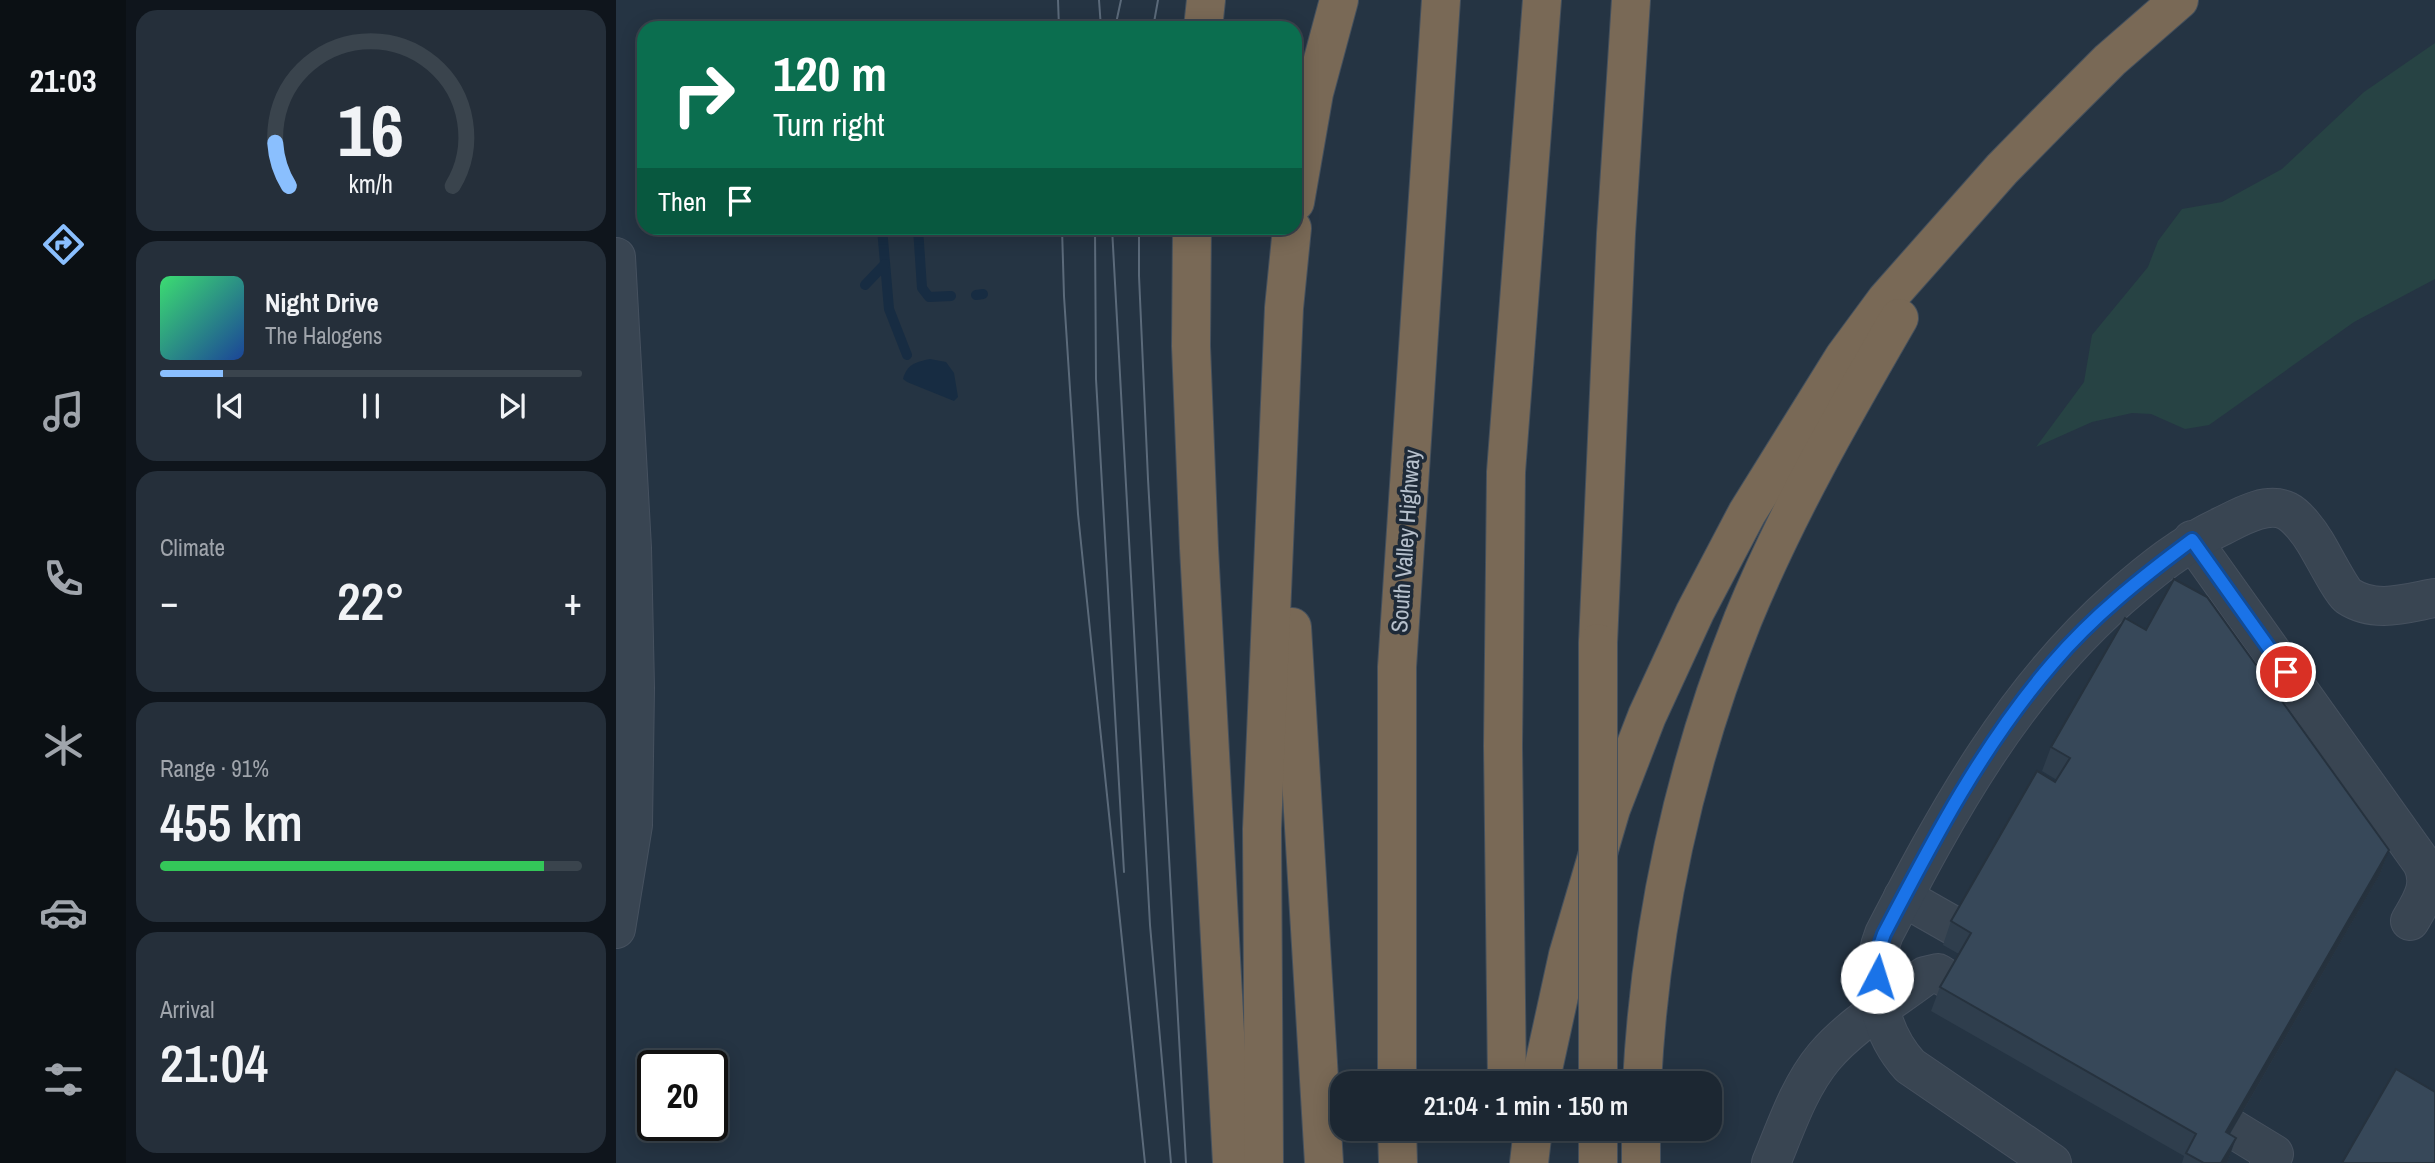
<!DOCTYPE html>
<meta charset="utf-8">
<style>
body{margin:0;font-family:"Archivo Narrow",sans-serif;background:#252f3a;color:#f1f3f6;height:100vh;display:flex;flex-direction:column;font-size:26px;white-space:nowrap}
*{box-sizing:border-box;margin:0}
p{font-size:23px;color:#a0a5ac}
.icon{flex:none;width:38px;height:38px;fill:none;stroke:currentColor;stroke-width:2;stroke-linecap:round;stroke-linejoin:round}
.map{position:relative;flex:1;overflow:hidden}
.sheet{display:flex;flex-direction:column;gap:10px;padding:10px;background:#0f151c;width:490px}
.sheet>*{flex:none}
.banner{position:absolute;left:21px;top:21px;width:665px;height:214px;border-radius:21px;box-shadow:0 4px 18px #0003,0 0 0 2px #3a444d;background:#0b6e4f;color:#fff;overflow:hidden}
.speed{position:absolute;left:21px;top:1050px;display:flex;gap:14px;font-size:35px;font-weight:700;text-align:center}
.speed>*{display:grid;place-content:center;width:91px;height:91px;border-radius:50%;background:#1c2732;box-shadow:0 4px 18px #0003,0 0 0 2px #3a444d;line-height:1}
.speed .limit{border:4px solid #111;border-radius:10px;background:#fff;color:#111}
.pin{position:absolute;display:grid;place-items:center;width:60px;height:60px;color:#fff;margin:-30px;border:4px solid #fff;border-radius:50%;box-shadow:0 2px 7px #0007}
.me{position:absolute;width:77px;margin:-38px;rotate:5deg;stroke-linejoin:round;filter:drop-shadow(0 0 5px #0008)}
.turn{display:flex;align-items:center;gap:24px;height:147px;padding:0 21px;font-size:32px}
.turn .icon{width:91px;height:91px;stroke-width:2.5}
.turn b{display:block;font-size:49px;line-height:60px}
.then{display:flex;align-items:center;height:66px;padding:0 21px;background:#0003;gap:14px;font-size:26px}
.big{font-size:52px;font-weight:600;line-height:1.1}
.sheet .card{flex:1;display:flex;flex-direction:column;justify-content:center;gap:10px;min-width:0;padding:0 24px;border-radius:21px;background:#252f3a}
.sheet .dial{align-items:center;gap:0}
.dial svg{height:182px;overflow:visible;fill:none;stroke:#3a444d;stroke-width:7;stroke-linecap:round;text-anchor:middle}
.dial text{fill:#f1f3f6;stroke:none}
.song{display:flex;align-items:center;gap:21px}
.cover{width:84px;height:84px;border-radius:10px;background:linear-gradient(135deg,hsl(140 70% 55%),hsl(220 70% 35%))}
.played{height:7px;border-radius:4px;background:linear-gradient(90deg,#8abffe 15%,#3a444d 15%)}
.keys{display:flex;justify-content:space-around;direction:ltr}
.heat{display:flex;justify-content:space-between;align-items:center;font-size:38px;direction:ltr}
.charge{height:10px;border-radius:5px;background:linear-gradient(90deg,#34c759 91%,#3a444d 0)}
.trip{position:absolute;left:714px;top:1071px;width:392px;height:70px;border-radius:21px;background:#1c2732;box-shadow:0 4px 18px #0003,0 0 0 2px #3a444d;font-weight:600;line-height:70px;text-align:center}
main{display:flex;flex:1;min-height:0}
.tabs{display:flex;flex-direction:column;width:126px;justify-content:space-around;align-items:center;background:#0b1014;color:#a0a5ac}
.tabs .icon{width:49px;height:49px}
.tabs .selected{color:#8abffe}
.tabs b{font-size:32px;color:#f1f3f6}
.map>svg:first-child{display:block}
.green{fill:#274344}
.water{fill:#172c42}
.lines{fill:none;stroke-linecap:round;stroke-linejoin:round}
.stream{stroke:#172c42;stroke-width:10}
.minor-casing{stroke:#46515f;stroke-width:40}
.highway-casing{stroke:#44505d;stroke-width:40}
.minor{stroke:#394552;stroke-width:38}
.highway{stroke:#796956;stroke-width:38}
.tram{stroke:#5b6a7a;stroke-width:2}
.highway-bridge-casing{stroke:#44505d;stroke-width:40;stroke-linecap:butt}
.highway-bridge{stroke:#796956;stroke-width:38}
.wall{fill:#2f3e4d}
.shaded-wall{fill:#26323e}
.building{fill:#374859;stroke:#26323e;stroke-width:2}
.route-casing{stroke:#114b97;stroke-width:18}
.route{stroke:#1a73e8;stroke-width:12}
.labels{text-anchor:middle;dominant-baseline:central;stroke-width:7;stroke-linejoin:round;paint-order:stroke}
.street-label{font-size:23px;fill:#b6c0cc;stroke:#1e2a38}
</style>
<main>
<nav class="tabs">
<b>21:03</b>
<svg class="icon selected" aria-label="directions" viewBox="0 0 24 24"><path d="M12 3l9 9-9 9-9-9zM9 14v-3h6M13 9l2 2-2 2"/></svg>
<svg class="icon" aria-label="music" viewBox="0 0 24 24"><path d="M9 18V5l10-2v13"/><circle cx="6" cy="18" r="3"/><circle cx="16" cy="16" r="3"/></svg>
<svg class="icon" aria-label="phone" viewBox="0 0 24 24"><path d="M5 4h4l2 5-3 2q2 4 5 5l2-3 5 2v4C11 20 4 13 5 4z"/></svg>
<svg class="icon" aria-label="climate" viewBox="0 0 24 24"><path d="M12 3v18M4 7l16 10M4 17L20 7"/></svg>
<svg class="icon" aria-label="car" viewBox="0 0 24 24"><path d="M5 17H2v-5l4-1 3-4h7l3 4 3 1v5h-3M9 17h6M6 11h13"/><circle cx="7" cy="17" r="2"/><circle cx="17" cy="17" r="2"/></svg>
<svg class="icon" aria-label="filters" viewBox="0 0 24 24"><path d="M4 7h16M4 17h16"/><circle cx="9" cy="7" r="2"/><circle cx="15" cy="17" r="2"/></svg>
</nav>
<section class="sheet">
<div class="card dial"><svg viewBox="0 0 100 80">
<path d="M14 69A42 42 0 1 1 86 69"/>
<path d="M14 69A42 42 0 0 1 8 50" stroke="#8abffe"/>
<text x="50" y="56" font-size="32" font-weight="700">16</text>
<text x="50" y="72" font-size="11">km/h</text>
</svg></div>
<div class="card">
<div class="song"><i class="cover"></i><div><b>Night Drive</b><p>The Halogens</p></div></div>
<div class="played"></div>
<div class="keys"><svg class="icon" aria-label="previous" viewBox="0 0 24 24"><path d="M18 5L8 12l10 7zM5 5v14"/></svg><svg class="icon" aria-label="pause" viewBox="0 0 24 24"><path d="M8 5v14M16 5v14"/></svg><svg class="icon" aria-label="next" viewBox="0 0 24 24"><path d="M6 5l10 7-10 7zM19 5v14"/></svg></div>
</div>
<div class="card"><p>Climate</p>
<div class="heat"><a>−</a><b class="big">22°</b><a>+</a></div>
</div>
<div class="card"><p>Range · 91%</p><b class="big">455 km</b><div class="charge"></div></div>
<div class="card"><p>Arrival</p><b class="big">21:04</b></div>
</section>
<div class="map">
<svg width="1819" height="1163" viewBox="0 0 1819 1163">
<rect width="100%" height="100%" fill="#253443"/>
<polygon class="green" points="1819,43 1819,279 1738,322 1593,425 1569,429 1535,414 1516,413 1476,422 1420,447 1468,382 1476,335 1532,267 1542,241 1566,209 1606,202 1666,169 1748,92"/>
<path class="water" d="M314,359L330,362L338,373L342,397L338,401L291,382L287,379C291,364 300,362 314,359Z"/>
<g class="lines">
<g class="stream">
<polyline points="266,228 273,309 291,355"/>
<polyline points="302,228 306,288 313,297 335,296"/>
<polyline points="249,285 269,264"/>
<polyline points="360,295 367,294"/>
</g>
<defs>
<g id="minor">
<polyline points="0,257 16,548 19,688 17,825 0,929"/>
<path d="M1576,540L1806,863C1817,885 1805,902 1794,921"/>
<polyline points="1287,897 1338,926"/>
<polyline points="1617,1129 1658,1154 1653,1163"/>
<path d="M1155,1163C1170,1127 1183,1087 1208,1057C1235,1025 1276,1001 1309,976L1322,973L1333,980"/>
<path d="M1436,1163L1294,1066C1263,1032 1251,977 1268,934C1333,809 1396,693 1503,598C1535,570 1567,544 1606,526C1624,517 1651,501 1671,511C1681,516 1693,532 1699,542C1706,553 1724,589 1732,596C1759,614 1791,603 1819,598"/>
</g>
<g id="highway">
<polyline points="587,28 590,0"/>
<polyline points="679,202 698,93 723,0"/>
<polyline points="576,228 575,346 583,548 616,1163"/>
<polyline points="676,627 708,1163"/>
<polyline points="982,643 1000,234 1015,0"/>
<polyline points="781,1083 781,667 825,0"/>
<polyline points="891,1083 887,746 890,472 926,0"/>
<polyline points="924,1083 952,955 995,809 1031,716 1079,612 1131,513 1228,357 1270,300 1386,169 1440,114 1494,60 1563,0"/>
<path d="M1026,1083C1034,925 1068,766 1127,619C1170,514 1227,415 1283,318"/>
<polyline points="781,1129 782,1163"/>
<polyline points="982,1129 982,1163"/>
<polyline points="1025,1129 1025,1163"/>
<polyline points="648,1163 646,829 668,308 676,228"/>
<polyline points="913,1163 917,1129"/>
</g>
</defs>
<use href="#minor" class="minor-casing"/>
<use href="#highway" class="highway-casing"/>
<use href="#minor" class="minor"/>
<use href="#highway" class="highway"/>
<g class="tram">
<polyline points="442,0 443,28"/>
<polyline points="483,0 485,28"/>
<polyline points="499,28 505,0"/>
<polyline points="537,28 542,0"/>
<polyline points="446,228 448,296 462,514 529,1163"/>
<polyline points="479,228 480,379 508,872"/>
<polyline points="496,228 534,925 555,1163"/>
<polyline points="523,228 523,276 532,479 570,1163"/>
</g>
<defs>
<polyline id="highway-bridge" points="982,1083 982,643"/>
</defs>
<use href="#highway-bridge" class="highway-bridge-casing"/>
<use href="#highway-bridge" class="highway-bridge"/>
</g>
<polygon class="wall" points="1435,747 1773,850 1764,874 1614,1134 1620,1138 1611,1163 1566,1163 1568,1156 1315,1011 1324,987 1343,954 1327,945 1335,921 1441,780 1426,771"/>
<g class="shaded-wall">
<polygon points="1773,850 1764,874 1601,1156 1610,1132"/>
<polygon points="1620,1138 1611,1163 1605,1163"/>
</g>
<g class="building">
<polygon points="1558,579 1591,597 1773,850 1610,1132 1620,1138 1605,1163 1588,1163 1570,1153 1580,1134 1324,987 1355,933 1335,921 1421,771 1439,782 1454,758 1435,747 1509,618 1530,630"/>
<polygon points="1780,1069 1819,1092 1819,1163 1726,1163"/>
</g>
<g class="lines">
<defs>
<path id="route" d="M1261,977L1262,951L1268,934C1317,840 1367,744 1437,663C1477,616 1526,577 1576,540L1670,672"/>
</defs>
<use href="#route" class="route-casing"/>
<use href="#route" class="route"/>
</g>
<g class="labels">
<g class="street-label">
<text transform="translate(789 541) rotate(-86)">South Valley Highway</text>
</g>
</g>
</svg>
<div class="speed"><div class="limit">20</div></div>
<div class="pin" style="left:1670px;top:672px;background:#d93025"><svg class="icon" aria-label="arrive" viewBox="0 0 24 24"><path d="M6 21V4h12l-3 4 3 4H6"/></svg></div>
<svg class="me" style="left:1261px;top:977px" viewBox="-20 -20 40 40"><circle r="19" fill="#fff"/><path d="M0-13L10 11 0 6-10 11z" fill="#1a73e8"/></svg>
<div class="trip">21:04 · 1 min · 150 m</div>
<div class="banner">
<div class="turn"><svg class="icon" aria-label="right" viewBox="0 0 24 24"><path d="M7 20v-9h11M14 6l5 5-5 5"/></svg><div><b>120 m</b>Turn right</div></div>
<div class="then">Then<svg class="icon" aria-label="arrive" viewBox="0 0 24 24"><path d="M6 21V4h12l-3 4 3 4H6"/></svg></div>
</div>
</div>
</main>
